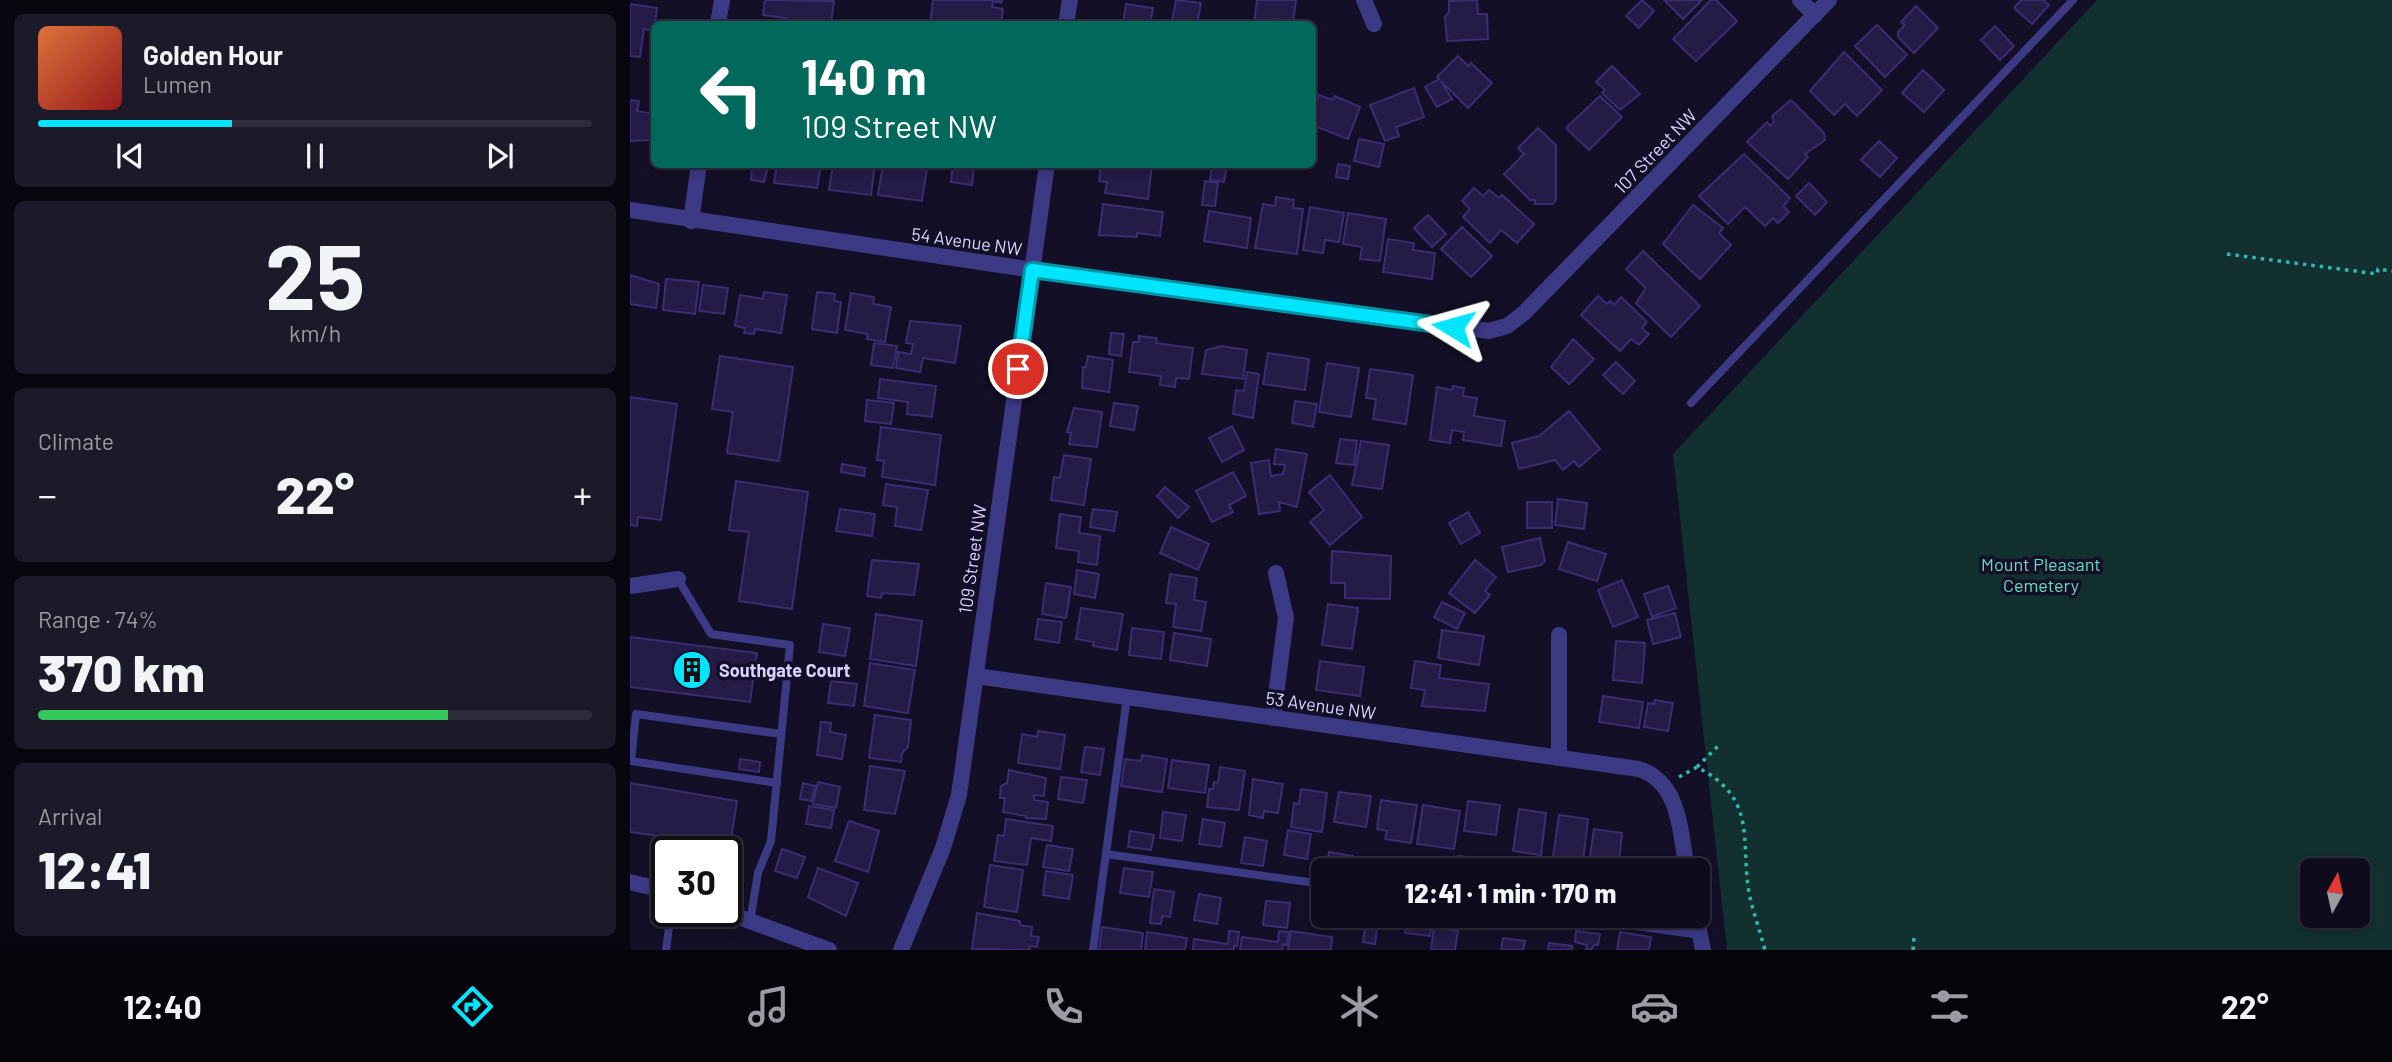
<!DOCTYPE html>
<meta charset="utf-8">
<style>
body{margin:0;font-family:Barlow,sans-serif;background:#1c1929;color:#f1f3f6;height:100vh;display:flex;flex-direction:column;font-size:26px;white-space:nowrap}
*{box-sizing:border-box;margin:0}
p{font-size:23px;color:#9b9ba3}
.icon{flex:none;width:38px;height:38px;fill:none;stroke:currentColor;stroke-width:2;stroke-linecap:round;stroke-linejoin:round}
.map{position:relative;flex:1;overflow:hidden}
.panel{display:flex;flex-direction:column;gap:14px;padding:14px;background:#08060f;width:630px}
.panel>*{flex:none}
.guide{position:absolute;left:21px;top:21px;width:665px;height:147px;border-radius:10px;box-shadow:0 4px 10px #0003,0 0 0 2px #2e2b3b;background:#00695c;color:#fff;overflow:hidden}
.needle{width:46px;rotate:8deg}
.controls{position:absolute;left:1670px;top:858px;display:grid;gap:14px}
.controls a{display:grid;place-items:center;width:70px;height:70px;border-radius:10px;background:#0e0b1c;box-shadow:0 4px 10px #0003,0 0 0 2px #2e2b3b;font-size:35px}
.speed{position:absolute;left:21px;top:836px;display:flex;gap:14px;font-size:35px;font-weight:700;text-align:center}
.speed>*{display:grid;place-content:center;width:91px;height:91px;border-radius:50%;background:#0e0b1c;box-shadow:0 4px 10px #0003,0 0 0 2px #2e2b3b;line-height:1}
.speed .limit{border:4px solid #111;border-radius:10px;background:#fff;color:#111}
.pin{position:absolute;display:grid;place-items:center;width:60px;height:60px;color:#fff;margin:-30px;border:4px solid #fff;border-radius:50%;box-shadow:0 2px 7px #0007}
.me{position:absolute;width:77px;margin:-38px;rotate:278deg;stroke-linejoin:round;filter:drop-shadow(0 0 5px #0008)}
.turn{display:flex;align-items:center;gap:24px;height:147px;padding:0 35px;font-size:32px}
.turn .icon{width:91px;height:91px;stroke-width:2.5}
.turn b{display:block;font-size:49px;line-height:60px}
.big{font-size:52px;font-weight:800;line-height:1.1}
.panel .widget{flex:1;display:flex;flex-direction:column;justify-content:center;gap:10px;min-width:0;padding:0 24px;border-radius:10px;background:#1c1929}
.panel .dial{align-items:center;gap:0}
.dial b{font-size:91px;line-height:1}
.song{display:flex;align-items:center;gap:21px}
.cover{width:84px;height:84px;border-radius:10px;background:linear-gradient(135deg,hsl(20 70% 55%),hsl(0 70% 35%))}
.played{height:7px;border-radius:4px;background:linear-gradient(90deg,#00e5ff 35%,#2e2b3b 35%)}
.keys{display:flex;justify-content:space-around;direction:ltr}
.heat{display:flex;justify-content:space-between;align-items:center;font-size:38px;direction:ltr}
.charge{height:10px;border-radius:5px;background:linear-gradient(90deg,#34c759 74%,#2e2b3b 0)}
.trip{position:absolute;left:681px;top:858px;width:399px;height:70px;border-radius:10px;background:#0e0b1c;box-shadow:0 4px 10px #0003,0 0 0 2px #2e2b3b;font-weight:800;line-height:70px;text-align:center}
.tabs{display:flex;height:112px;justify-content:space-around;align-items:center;background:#06040b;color:#9b9ba3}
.tabs .icon{width:49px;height:49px}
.tabs .on{color:#00e5ff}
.tabs b{font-size:32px;color:#f1f3f6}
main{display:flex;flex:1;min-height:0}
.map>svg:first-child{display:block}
.green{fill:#12302f;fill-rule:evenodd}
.building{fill:#241b47;stroke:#3b2d73;stroke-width:2}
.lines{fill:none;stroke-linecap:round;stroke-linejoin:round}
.path{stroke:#2fb8b0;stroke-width:3.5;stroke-dasharray:3.5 5;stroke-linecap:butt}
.service{stroke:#3d3a85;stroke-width:8}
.minor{stroke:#3d3a85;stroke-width:16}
.route-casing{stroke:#0095a6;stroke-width:18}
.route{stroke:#00e5ff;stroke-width:12}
.labels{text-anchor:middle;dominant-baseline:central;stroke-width:7;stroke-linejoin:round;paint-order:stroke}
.street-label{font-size:18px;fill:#d9d4ff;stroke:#130f26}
.park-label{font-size:18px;fill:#5fe0c0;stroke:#130f26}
.poi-label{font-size:18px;font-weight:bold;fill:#d9d4ff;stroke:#130f26;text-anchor:start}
</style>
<main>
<section class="panel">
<div class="widget">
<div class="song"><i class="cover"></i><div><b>Golden Hour</b><p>Lumen</p></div></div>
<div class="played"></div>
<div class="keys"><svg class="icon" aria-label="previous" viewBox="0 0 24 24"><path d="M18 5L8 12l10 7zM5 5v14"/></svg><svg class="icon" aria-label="pause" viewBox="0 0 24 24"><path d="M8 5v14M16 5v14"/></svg><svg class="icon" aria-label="next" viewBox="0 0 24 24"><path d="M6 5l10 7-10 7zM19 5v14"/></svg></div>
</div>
<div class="widget dial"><b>25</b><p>km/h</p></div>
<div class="widget"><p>Climate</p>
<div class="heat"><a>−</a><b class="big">22°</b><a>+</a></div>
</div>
<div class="widget"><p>Range · 74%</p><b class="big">370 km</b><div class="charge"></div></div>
<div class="widget"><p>Arrival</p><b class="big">12:41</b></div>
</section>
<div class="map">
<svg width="1762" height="950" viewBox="0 0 1762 950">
<rect width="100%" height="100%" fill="#130f26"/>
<path class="green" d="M1467,0H1762V950H1097L1043,454ZM1682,870H1727V915H1682Z"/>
<g class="building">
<polygon points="135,0 204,1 201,24 155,24 156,18 133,15"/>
<polygon points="303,0 372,0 371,3 363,1 362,7 373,9 371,24 300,24"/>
<polygon points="546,0 571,3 567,24 542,21"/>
<polygon points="627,0 666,0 663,22 645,19 644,24 624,24"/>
<polygon points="847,0 848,14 857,14 858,39 817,41 815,17 819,12 819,1"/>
<polygon points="1012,0 1024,11 1009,28 996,16"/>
<polygon points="1034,0 1072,0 1053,19"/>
<polygon points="1081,0 1086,0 1107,21 1066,61 1043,39"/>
<polygon points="1391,0 1413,0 1419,5 1402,24 1384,8"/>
<polygon points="0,4 27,8 24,31 14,29 10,57 0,56"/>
<polygon points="496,4 523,8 520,24 493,24"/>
<polygon points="1286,6 1308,28 1284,53 1268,37 1268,32 1275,25 1271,22"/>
<polygon points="1247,25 1277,55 1255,77 1225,46"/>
<polygon points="1365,26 1384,46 1370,60 1351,40"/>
<polygon points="1214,52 1252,90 1227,116 1215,104 1204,115 1180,91"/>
<polygon points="828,56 838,66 841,63 862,83 838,108 811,81 822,99 807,107 795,87 809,79 807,77"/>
<polygon points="982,66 1010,94 990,110 972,93 975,90 966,82"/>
<polygon points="1293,70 1314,90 1294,112 1272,93"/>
<polygon points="784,88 794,117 766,127 769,136 755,141 740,105"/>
<polygon points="689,95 703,100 705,96 730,107 718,139 682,125 682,111"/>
<polygon points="970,96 992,117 959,150 936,128"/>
<polygon points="0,100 9,101 7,111 24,114 22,140 0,141"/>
<polygon points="1161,100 1194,133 1195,140 1175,154 1178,157 1158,179 1117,142 1137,122 1140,126 1144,122 1142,116"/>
<polygon points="908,128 926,145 926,200 923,204 905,204 905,200 900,200 874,174 894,154 888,148"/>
<polygon points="729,139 754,144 749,167 724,161"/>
<polygon points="1249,141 1267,158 1250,177 1231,160"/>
<polygon points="1114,154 1160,198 1153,206 1159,212 1148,223 1143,218 1135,226 1115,207 1098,224 1069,196"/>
<polygon points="116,164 139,164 134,182 121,180 122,169 115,168"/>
<polygon points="147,164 191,164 187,188 144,183"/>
<polygon points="203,164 245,164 241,195 199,190"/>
<polygon points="253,164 289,164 289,167 297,168 292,201 248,195"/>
<polygon points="323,164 344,166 342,185 321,182"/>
<polygon points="471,164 522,164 518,199 475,193 477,182 469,181"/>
<polygon points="582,164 597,164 594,182 580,180"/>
<polygon points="708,164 720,166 718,179 706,177"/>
<polygon points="575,181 588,183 585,206 572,205"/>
<polygon points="1179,183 1197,202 1185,215 1166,196"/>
<polygon points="844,188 853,196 859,190 869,198 872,195 904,224 887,243 871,230 860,243 833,217 840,209 832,201"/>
<polygon points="646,197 664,200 663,208 673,209 667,254 625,248 633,204 645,206"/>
<polygon points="473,204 533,212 530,236 507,233 507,237 469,235"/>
<polygon points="1063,205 1093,228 1089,233 1101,245 1070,279 1033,244"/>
<polygon points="680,207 714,213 709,242 695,240 693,253 673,250"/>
<polygon points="579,211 621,218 617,248 574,241"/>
<polygon points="718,213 756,219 750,261 730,259 732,247 713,244"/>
<polygon points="798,215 816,234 802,247 784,228"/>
<polygon points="832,227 862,256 841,277 811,249"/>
<polygon points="758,239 784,243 783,250 805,253 802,279 753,272"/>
<polygon points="1013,251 1070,306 1041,337 1006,303 1016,288 996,269"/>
<polygon points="0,275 29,284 26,308 0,304"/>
<polygon points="36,279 69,282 65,314 33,310"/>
<polygon points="73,285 98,288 94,314 69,311"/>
<polygon points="134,292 157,295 151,333 125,329 124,334 114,333 115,328 105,326 110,295 133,299"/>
<polygon points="187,292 205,294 204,301 211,302 207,333 182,329"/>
<polygon points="221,293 244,297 243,304 261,307 255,342 237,339 238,334 215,330"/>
<polygon points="968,296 977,304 980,301 984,305 991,297 1017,322 1012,328 1019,334 1009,345 1001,339 990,351 951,315"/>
<polygon points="280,321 331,326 325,363 293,358 290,372 266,368 268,352 281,354 283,344 276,343"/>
<polygon points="481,333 494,334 491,356 479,354"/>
<polygon points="509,336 527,338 526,343 563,348 559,379 546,378 545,387 530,385 531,376 499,372 503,342 509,342"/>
<polygon points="943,339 964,359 939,384 921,367"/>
<polygon points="244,343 267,346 263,368 241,365"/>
<polygon points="591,346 617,350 613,379 572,374 576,350"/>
<polygon points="638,353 679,359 675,390 633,384"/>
<polygon points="90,356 163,367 149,461 97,453 103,412 82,409"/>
<polygon points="458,356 483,360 479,392 452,388 453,367 456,367"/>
<polygon points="986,362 1005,381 993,394 973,375"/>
<polygon points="697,363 729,368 721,417 689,412"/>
<polygon points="740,369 783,375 776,424 743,419 746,399 736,398"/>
<polygon points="617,372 629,374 623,418 603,414 606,390 614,391"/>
<polygon points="250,379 306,386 302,417 277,414 278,402 248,398"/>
<polygon points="823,386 834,388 833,396 847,398 844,416 875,421 871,446 833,440 834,432 822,430 820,443 800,440 807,387 822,390"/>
<polygon points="0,397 47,404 31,520 8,517 7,526 0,525"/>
<polygon points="237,400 264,403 261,424 235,421"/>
<polygon points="665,401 687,404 683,427 662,423"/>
<polygon points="484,403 508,406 504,430 480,426"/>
<polygon points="444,408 472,412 467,447 439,444 441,433 437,432"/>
<polygon points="939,411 970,449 949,467 944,461 933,470 925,460 889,469 882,443 909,436"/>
<polygon points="602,426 614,450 592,462 579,438"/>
<polygon points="251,427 311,435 305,485 252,477 254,461 247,460"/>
<polygon points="710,439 727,441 724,465 706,463"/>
<polygon points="731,441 759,445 752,489 722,485"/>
<polygon points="646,449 677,454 667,507 649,502 650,511 629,514 621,463 639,460 641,476 653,474 655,465 644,464"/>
<polygon points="434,455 461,459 454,505 421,500 424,477 430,478"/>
<polygon points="212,464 235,468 234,476 211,472"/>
<polygon points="603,472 616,496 599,505 603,512 582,522 566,491"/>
<polygon points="700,475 732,517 700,545 680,522 694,510 679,492"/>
<polygon points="106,481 178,492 162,609 109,601 119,532 99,530"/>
<polygon points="256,484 298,490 291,530 265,526 267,507 253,505"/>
<polygon points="535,487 559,507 548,518 527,496"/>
<polygon points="928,499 957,503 954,529 925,525"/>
<rect x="897" y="502" width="25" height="26"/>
<polygon points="210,509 245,514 242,536 206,531"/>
<polygon points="463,509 487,512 484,531 460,527"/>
<polygon points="838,512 850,533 831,544 819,523"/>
<polygon points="430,514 451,517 449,533 470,536 467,565 448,562 449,551 426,548"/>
<polygon points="541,527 579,544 568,570 530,553"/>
<polygon points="910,538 915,561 911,565 878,572 872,547"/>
<polygon points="938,542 976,554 967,581 929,569"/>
<polygon points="702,551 761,556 760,599 715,598 715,583 701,583"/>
<polygon points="242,560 289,564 284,595 252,593 251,598 237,596"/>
<polygon points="845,560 866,577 855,591 860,595 845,613 819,593"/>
<polygon points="447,570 469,574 465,598 444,594"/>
<polygon points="540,574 567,578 564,600 576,602 571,631 543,627 546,604 536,603"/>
<polygon points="992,580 1008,617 983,627 968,590"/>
<polygon points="416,583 441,587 436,618 412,614"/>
<polygon points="1038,586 1046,608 1022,617 1014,594"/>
<polygon points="812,602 835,613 827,629 804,617"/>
<polygon points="698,604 728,608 722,649 692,645"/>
<polygon points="451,608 493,614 487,650 463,646 464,642 446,639"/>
<polygon points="1045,613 1051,637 1023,644 1017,620"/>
<polygon points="246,614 292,621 286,666 240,659"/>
<polygon points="408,619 432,622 429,643 405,639"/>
<polygon points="193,624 220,628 215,656 189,652"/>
<polygon points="502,628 534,632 531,659 499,655"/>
<polygon points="812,630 854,636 849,665 808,658"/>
<polygon points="544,633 581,639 577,666 540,660"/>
<polygon points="0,637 127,653 120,702 0,687"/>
<polygon points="986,641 1015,643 1012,683 983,680"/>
<polygon points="690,661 734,667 730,696 686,690"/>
<polygon points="785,661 811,665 809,678 859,684 855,711 792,706 795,690 781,688"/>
<polygon points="240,663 285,670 278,713 234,706"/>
<polygon points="201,681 227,684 224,706 198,703"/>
<polygon points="973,696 1013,702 1009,728 969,722"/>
<polygon points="1025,700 1043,703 1038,731 1014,727 1018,703 1024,704"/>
<polygon points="245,715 281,720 278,747 272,753 271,762 239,758"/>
<polygon points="191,722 201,723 200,732 216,735 212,759 187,755"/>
<polygon points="408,731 435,735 430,769 388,763 392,734 407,737"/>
<polygon points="455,747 474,749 470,775 451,772"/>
<polygon points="512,755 537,759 532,792 491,786 495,759 511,761"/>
<polygon points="110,759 130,762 129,772 109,769"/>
<polygon points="542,760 579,765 575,793 538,788"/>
<polygon points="240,766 275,771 265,814 234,810"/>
<polygon points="590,767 615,771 609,810 577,807 579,789 583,789 584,782 588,783"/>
<polygon points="379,770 416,778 414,796 404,795 404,800 418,802 416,819 396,818 396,816 373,812 375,798 370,798 371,786 377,783"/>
<polygon points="431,777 457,780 453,803 428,799"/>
<polygon points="623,779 653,784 648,813 634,811 633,818 619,815"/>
<polygon points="188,782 210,787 206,808 183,804"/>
<polygon points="0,783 107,801 100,846 0,832"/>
<polygon points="173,783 185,786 182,801 170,799"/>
<polygon points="671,789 697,793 692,832 661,827 664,803 669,804"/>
<polygon points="709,792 741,796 736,827 704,822"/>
<polygon points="751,800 787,805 781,843 755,839 757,831 747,829"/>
<polygon points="838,801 870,805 866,835 834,831"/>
<polygon points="793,805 830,811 824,849 787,844"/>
<polygon points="179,806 204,810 201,828 176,824"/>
<polygon points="889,809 916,813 911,855 883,851"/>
<polygon points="533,812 556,815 552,841 530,838"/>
<polygon points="929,815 958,819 953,861 923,857"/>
<polygon points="376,819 423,826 421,841 401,838 397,865 364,861 368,835 374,836"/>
<polygon points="573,819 595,823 591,847 569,844"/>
<polygon points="219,821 249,831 238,872 205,861"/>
<polygon points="964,829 992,833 988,870 958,870"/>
<polygon points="658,830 681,834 677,859 654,855"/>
<polygon points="500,831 524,835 521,850 498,847"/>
<polygon points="615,837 637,841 633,866 611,863"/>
<polygon points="417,845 443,849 439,871 413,867"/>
<polygon points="152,849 175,857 167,878 145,871"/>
<polygon points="699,852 723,856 721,870 696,870"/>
<polygon points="828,856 854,859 852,870 827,870"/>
<polygon points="757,860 780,863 780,870 756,870"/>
<polygon points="783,862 810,865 809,870 782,870"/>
<polygon points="360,865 393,870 387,912 354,907"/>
<polygon points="188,868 228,883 216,916 178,897"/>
<polygon points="494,868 523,872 519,897 490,893"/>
<polygon points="416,871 443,875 439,899 413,895"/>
<polygon points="524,889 544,892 540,917 532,916 531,924 520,923"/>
<polygon points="569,894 591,898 587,924 564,920"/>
<polygon points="636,901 660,903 657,928 633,925"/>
<polygon points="347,913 390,921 390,925 402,927 401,936 409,937 407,947 400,946 399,950 342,949"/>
<polygon points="710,915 735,915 734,924 709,921"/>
<polygon points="777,915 803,915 800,936 775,933"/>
<polygon points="472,927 513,933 511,950 469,950"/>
<polygon points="735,927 747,929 745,944 733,942"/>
<polygon points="804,927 828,931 825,950 801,950"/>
<polygon points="599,931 609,932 607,946 604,946 604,950 563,950 564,939 598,944"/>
<polygon points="649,931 659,932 657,945 653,944 652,950 610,950 612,937 648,942"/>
<polygon points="661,931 702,937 701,950 658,950"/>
<polygon points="946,931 970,934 968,945 964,945 961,950 956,949 957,945 945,942"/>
<polygon points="517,932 557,938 555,950 515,950"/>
<polygon points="990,932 1021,937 1019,950 987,950"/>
<polygon points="873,938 895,941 893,950 871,950"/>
<polygon points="919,943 942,946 942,950 918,950"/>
</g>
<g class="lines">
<g class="path">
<polyline points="1597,254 1747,274 1748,269 1762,271"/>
<polyline points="1067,767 1088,746"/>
<path d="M1049,777L1067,767C1128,799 1110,838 1119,893C1123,912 1130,931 1135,950"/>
<polyline points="1283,950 1284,937"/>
</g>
<g class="service">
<polyline points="1061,403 1443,0"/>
<polyline points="48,579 81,634 160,645 141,841 128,873 120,921"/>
<polyline points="147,783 1,761 6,714 151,734"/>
<polyline points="476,854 693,884"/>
<polyline points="928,915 1070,935"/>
<polyline points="36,950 41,912"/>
<polyline points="463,950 497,697"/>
</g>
<g class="minor">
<polyline points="734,0 744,24"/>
<polyline points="1170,0 1185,15"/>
<polyline points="88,24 92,0"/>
<polyline points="436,24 440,0"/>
<polyline points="0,210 431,274 859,331 877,326 894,313 1199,0"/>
<polyline points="61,221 69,164"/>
<polyline points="0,586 48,579"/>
<path d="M346,676L1009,769C1051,783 1050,833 1057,870"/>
<polyline points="643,718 656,618 646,573"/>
<polyline points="929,758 929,635"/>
<polyline points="0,882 37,891"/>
<polyline points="95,912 199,950"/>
<polyline points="1066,915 1073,950"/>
<polyline points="271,950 313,848 329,795 417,164"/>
</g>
</g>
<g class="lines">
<defs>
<polyline id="route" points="388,369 402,270 823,327"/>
</defs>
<use href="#route" class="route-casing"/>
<use href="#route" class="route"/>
</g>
<defs>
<symbol id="building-disc" viewBox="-11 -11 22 22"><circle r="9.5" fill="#00e5ff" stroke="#130f26"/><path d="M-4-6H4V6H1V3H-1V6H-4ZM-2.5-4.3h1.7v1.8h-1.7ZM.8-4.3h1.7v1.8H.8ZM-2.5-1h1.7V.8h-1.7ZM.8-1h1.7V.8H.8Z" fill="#111"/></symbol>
</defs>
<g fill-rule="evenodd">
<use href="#building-disc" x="40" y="648" width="44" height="44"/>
</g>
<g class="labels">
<g class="street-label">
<text transform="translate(1025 151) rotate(-46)">107 Street NW</text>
<text transform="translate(337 241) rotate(8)">54 Avenue NW</text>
<text transform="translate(342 559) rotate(-82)">109 Street NW</text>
<text transform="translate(691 705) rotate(8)">53 Avenue NW</text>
</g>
<g class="park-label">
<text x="1411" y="564">Mount Pleasant<tspan x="1411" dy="21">Cemetery</tspan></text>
</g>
<g class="poi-label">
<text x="89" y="670">Southgate Court</text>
</g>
</g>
</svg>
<div class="controls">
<a><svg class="needle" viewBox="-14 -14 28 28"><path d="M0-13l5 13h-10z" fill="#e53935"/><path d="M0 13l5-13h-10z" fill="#9b9ba3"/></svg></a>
</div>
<div class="speed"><div class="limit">30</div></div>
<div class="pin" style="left:388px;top:369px;background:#d93025"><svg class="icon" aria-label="arrive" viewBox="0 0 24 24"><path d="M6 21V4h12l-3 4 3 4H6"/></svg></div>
<svg class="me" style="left:823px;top:327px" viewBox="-20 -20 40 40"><path d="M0-17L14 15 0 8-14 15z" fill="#00e5ff" stroke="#fff" stroke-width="4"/></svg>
<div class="trip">12:41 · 1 min · 170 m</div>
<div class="guide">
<div class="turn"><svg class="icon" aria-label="left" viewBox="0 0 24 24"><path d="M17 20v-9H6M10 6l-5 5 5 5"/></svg><div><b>140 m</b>109 Street NW</div></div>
</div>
</div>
</main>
<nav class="tabs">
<b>12:40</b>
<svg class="icon on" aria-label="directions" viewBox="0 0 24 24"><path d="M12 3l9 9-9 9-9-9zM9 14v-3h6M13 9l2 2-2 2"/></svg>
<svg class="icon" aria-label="music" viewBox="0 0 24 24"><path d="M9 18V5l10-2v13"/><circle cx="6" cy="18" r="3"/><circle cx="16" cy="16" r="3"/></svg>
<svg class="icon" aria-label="phone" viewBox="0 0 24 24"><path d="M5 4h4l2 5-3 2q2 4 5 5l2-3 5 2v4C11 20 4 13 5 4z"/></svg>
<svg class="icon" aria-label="climate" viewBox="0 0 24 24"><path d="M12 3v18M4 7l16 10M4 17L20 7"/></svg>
<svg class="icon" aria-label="car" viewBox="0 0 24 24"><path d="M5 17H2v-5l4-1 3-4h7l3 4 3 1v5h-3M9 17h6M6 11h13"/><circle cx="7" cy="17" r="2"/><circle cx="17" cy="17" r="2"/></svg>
<svg class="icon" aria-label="filters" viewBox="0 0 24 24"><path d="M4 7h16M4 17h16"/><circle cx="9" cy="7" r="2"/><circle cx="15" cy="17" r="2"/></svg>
<b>22°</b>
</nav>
